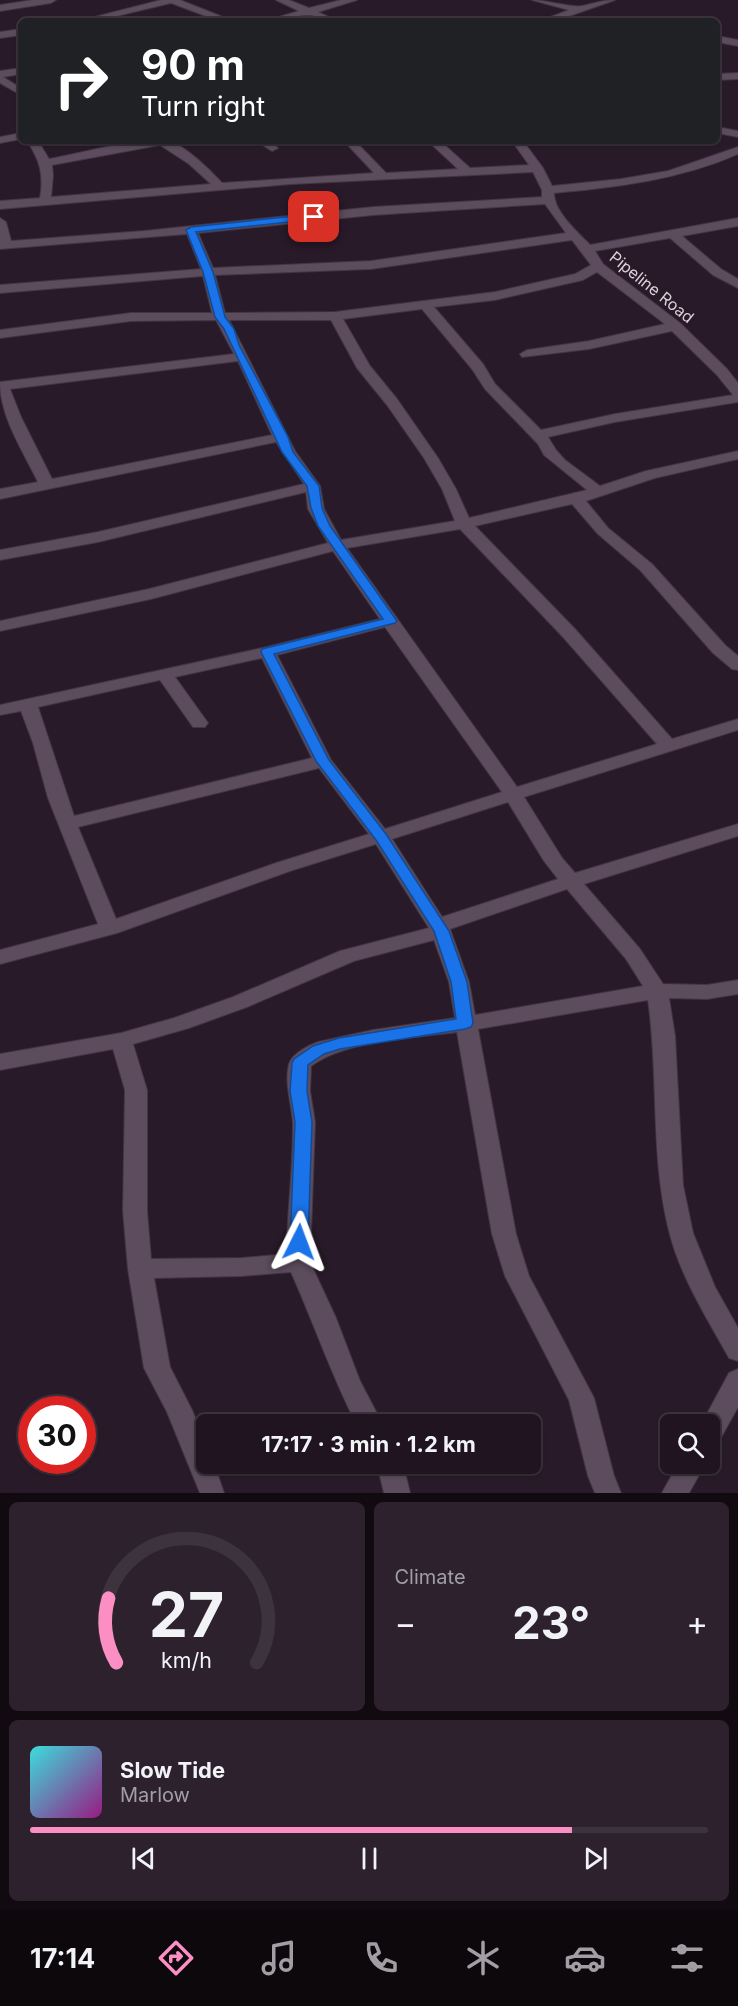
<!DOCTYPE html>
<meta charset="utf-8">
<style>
body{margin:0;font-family:Inter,sans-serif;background:#2c212c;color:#f1f3f6;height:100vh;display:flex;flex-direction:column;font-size:22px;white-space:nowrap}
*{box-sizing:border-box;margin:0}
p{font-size:20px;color:#a19ea4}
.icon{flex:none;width:33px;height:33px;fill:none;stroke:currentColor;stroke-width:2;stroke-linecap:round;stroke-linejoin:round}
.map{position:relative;height:1493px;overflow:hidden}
.sheet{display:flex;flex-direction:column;gap:9px;padding:9px;background:#110b11;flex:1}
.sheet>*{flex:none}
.hud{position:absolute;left:18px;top:18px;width:702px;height:126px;border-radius:9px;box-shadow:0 2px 4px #0004,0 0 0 2px #3c333d;background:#202124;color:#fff;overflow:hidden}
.buttons{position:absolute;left:660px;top:1414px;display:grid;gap:12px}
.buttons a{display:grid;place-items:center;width:60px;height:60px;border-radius:9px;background:#1f141f;box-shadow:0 2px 4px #0004,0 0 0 2px #3c333d;font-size:30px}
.speed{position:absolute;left:18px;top:1396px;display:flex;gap:12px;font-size:30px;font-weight:700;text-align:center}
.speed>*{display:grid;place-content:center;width:78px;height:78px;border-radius:50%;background:#1f141f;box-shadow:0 2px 4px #0004,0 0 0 2px #3c333d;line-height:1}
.speed .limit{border:9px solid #d22;background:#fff;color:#111}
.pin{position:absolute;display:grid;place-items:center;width:51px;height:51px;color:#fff;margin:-26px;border-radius:12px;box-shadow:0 3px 9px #0006}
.me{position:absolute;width:66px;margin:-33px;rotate:3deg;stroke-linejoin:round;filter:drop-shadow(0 0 4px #0008)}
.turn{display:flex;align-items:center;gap:21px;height:126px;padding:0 24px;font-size:27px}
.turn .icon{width:78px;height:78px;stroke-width:2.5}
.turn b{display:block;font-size:42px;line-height:51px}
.big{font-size:45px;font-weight:700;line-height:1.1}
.sheet .tile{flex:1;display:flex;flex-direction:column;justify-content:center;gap:9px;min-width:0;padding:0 21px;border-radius:9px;background:#2c212c}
.sheet .dial{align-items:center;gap:0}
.dial svg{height:156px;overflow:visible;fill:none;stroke:#3c333d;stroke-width:7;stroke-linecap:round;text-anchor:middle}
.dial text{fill:#f1f3f6;stroke:none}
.song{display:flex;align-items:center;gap:18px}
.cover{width:72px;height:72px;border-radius:9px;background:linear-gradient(135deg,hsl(180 70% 55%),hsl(310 70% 35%))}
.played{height:6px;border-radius:3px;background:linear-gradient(90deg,#fb8fc4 80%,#3c333d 80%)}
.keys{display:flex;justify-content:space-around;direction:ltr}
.heat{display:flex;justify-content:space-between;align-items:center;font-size:33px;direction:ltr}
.sheet .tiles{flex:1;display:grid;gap:9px;grid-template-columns:1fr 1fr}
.tile:last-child{grid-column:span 2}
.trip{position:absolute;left:196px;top:1414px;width:345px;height:60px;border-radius:9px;background:#1f141f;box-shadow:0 2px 4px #0004,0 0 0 2px #3c333d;font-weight:700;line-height:60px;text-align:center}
.menu{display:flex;height:96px;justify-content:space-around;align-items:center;background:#0c080c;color:#a19ea4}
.menu .icon{width:42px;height:42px}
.menu .selected{color:#fb8fc4}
.menu b{font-size:27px;color:#f1f3f6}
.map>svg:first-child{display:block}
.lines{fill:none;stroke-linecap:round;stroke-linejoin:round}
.minor-casing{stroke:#413642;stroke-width:2}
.minor{fill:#5c4c5d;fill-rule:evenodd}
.route{fill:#1a73e8;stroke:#114b97;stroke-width:1.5}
.labels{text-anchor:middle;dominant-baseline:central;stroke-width:6;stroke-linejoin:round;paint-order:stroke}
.far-street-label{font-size:16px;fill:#dad0da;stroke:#291a29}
</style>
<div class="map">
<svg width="738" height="1493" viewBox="0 0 738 1493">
<rect width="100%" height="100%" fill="#291a29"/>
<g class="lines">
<defs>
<g id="minor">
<polygon points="33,0 56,0 51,3 0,11 0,5"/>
<polygon points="161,0 180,0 233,21 219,21 171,3 96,21 79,21"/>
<path d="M276,0H289L309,8L341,0H357L318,12L337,21C324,21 319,16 309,15C302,14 277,21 265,21L299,11Z"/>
<path d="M532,0C546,0 572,8 581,6C593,4 602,0 615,0L555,21H540L569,10Z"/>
<polygon points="21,29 21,35 0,38 0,32"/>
<polygon points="717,36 738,40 738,46 717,42"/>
<polygon points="21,68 21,74 3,77 21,88 21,95 0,83 0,71"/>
<polygon points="738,73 738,79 717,80 717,74"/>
<polygon points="717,127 738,131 738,137 717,133"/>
<polygon points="21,133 21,139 0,143 0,137"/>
<path d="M27,141H38L49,159C77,154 143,136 168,141C184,144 211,171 222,183L374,173L344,141H355L386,173L458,169L428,141H440L470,168L529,165L512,141H523L543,168L552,186L621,179L668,171L738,147V154C679,180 617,187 554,193C554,212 577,231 590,245L738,218V226L682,236L721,269L738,279V288L713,275L670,238L595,251L603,264L680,323L727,369L738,383V402L615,422L548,437L556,450L565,460L600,486L646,471L738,451V459L655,478L586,501L608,528L652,564L725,645L738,656V670L732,669L713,653L640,570L598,534L572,504L475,526L575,629L672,739L738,719V730L524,797L562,858L575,873L738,824V836L584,884L640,949L663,984L707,985L738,980V994L707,999L669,998L675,1036L683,1185L693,1233L715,1287L738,1328V1361L729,1358C707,1318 680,1276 669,1231C650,1156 659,1076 648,1000L478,1029L516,1234L529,1276L594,1398L614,1476L621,1493H595L588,1476L569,1400L505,1276L492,1234L457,1032C414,1038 346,1040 311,1066L310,1091L315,1122L310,1262L336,1318L360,1381L383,1425H357C331,1375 314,1323 291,1272L242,1276L154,1278L170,1367L192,1410L207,1447V1464H214L224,1493H200L167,1412L144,1368L128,1269L123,1211L125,1090L113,1049L0,1070V1054L121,1033L174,1018L233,997L340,951L429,928L376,844L290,871L117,933L0,964V950L98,924L48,798L33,743L21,711L0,715V705L267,647L380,619L333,551L151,599L0,631V621L149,589L328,543L308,509L306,492L98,542L0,560V550L98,532L304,484L276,442L0,499V489L38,482C23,451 0,417 0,382L234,354L216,320L131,321L0,338V330L131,313H212L203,276L0,293V285L201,269L187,234L0,249V218L6,222L11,241L144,231L373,207L542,197V190L533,172L291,184L0,209V201L40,198C44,175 40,160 27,141ZM160,145L189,164L211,184L51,197L53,176L52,165ZM545,204L566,233L371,261L213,268L198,233L373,215ZM572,240L591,265L575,274L495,292L335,312L225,313L215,275L371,269ZM597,272L665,324L589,341L527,350L520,354L522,357L589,349L672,331L717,375L733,395L615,414L541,430L495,384L483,364L434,307L495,300L583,280ZM422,309L472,369L485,389L538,444L544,455L587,490L469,518L456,489L438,458L397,399L370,366L343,319ZM229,320H331L357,368L387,405L424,458L442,489L455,521L341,540L324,509L320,486L295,451ZM238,361L272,435L52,479L21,417L10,389ZM460,529L563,637L657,744L517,787L347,548ZM385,627L502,792L385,829L331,760L277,655ZM262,658L312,758L74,816L38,707L160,680L193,727H205L208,723L175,677ZM319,768L369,834L276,863L116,919L78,827ZM508,802L544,861L558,879L442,917L392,839ZM567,889L626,959L643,986L475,1015L469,982L450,929ZM434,940L449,982L455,1018L373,1030L318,1042C309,1045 292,1054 289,1064C284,1084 292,1104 293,1124C293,1167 288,1211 286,1254L242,1258L151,1259L147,1211V1090L133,1044L189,1028L247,1007L354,961Z"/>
<polygon points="256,141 269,141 278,148 272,151"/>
<polygon points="738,1369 738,1407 719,1441 710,1444 710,1425 701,1425 729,1373"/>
<polygon points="377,1464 403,1464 410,1493 384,1493"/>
<polygon points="678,1464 705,1464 689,1493 662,1493"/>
</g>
</defs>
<use href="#minor" class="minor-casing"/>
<use href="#minor" class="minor"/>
</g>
<polygon class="route" points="314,214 317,215 317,219 196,232 213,272 225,317 234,329 239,345 288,437 293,452 319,486 322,508 330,526 397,621 395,623 274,654 329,760 386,834 449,931 467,982 473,1023 471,1027 465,1029 340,1049 324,1054 308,1065 307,1091 312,1122 308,1242 305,1247 299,1249 292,1247 290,1242 295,1122 290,1091 292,1063 294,1059 313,1046 339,1038 456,1019 451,982 434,931 376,840 316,761 261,652 262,649 383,619 318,526 311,508 307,486 282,452 224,329 215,317 203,272 186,230 191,227"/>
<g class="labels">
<g class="far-street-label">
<text transform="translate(652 287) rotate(39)">Pipeline Road</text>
</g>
</g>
</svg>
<div class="buttons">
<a><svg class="icon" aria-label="search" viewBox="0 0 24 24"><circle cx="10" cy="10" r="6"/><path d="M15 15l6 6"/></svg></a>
</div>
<div class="speed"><div class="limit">30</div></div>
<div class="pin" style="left:314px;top:217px;background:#d93025"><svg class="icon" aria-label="arrive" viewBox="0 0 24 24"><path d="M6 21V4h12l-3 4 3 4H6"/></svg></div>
<svg class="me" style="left:299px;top:1242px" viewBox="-20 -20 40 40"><path d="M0-17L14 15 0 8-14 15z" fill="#1a73e8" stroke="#fff" stroke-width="4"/></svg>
<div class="trip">17:17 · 3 min · 1.2 km</div>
<div class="hud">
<div class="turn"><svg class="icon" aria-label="right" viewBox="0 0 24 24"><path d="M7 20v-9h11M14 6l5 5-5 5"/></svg><div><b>90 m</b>Turn right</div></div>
</div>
</div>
<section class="sheet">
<div class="tiles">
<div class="tile dial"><svg viewBox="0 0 100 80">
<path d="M14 69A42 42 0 1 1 86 69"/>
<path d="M14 69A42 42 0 0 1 10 36" stroke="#fb8fc4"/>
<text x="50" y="56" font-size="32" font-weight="700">27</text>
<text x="50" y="72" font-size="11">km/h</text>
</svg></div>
<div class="tile"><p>Climate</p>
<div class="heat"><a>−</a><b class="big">23°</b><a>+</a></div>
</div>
<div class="tile">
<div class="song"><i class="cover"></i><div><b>Slow Tide</b><p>Marlow</p></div></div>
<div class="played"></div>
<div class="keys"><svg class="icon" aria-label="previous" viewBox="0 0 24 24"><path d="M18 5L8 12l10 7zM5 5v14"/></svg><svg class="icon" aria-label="pause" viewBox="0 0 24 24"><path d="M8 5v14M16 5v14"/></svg><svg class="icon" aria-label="next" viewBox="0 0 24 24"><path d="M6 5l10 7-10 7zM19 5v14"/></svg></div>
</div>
</div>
</section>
<nav class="menu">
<b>17:14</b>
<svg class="icon selected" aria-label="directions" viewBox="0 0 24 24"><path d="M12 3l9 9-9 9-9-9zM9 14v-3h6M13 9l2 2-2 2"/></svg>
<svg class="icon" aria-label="music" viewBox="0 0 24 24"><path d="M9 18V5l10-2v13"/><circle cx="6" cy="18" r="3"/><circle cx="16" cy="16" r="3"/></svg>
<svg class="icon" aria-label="phone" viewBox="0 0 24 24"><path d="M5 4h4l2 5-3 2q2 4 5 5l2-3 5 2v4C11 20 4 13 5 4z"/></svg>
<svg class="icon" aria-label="climate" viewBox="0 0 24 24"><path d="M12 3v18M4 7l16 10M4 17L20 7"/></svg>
<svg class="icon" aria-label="car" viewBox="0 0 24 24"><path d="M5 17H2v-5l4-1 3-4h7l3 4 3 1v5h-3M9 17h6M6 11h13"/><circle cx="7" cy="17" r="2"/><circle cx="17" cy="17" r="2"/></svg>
<svg class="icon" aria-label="filters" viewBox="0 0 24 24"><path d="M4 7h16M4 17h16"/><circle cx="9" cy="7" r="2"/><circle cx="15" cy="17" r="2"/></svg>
</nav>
